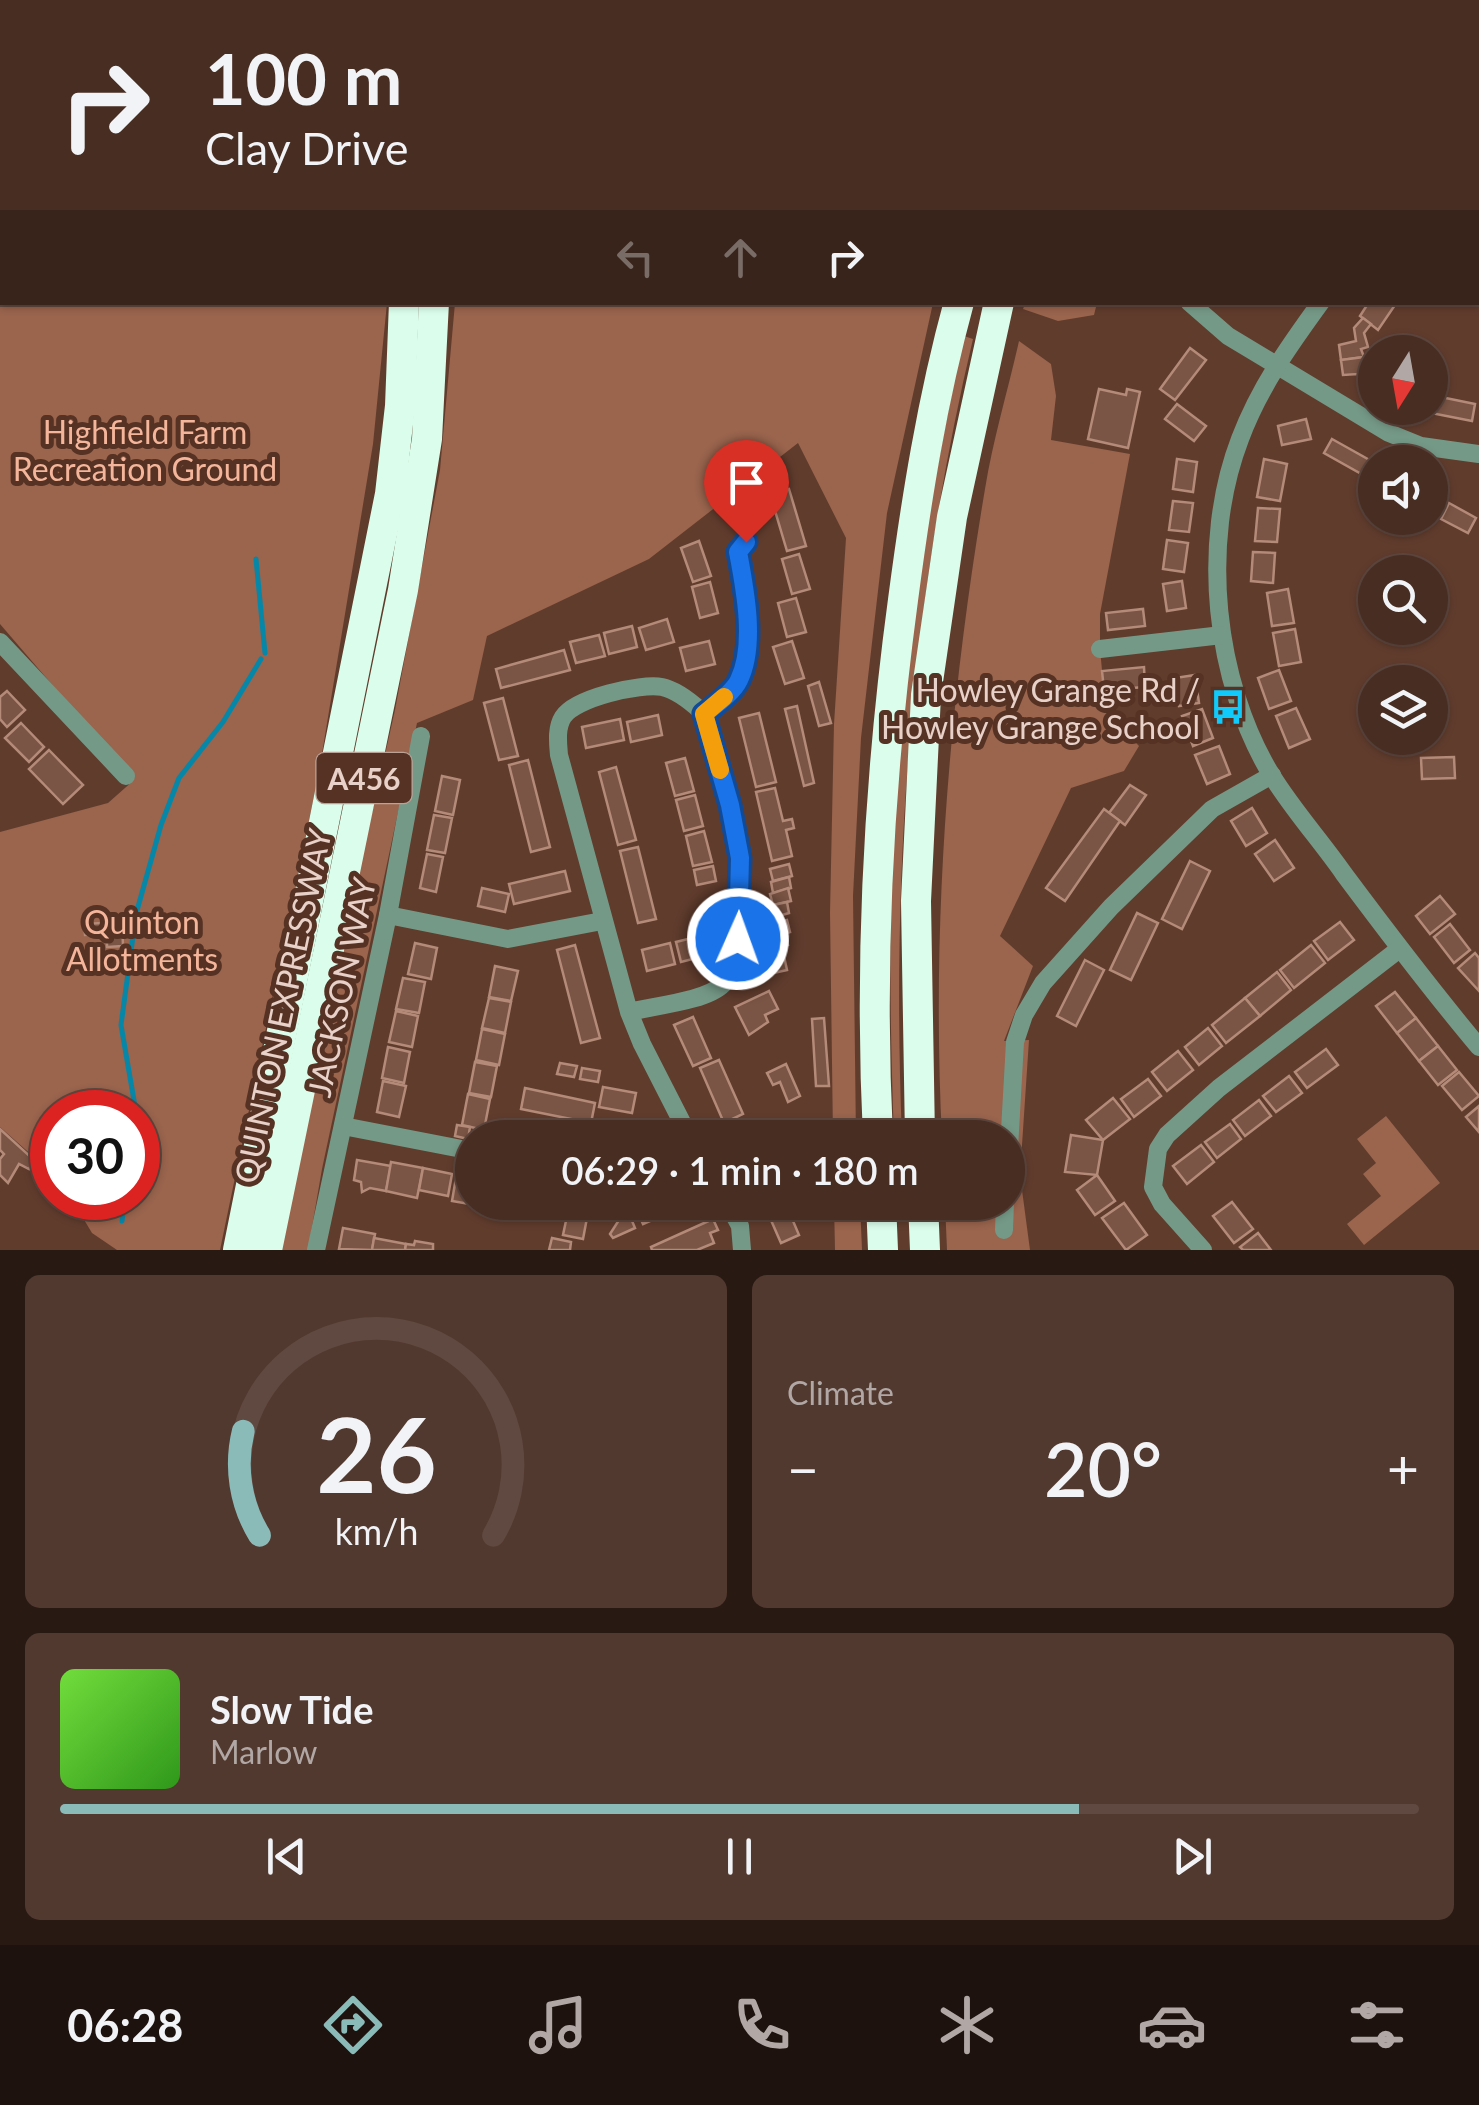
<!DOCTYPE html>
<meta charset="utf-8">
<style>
body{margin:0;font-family:Lato,sans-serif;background:#52392f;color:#f1f3f6;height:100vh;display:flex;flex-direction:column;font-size:38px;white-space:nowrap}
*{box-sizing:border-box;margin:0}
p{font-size:32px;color:#b1a8a5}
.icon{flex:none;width:55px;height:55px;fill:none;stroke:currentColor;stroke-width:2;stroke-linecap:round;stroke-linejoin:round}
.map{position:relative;height:1250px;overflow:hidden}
.panel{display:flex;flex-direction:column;gap:25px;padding:25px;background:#281913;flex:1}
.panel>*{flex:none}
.hud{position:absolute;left:0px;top:0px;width:1480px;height:305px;box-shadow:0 2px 8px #0004,0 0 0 2px #604940;background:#482d22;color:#f1f3f6;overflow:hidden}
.needle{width:65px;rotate:191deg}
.controls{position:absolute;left:1358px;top:335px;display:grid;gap:20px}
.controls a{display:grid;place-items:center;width:90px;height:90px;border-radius:50%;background:#482d22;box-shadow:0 2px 8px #0004,0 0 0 2px #604940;font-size:50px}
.speed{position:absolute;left:30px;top:1090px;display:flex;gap:20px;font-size:50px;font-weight:700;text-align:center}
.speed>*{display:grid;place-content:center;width:130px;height:130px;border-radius:50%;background:#482d22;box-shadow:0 2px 8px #0004,0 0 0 2px #604940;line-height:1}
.speed .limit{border:15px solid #d22;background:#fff;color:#111}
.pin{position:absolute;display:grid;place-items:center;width:85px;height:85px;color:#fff;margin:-102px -42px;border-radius:50% 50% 50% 0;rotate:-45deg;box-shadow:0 0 10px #0007}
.pin .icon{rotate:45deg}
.me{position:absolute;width:110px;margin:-55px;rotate:2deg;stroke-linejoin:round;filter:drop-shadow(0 0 8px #0008)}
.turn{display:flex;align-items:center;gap:35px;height:210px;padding:0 40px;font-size:45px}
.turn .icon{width:130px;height:130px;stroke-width:2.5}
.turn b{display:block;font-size:70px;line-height:85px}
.lanes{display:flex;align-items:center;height:95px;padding:0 40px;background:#0003;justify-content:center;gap:50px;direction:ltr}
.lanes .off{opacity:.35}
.big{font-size:75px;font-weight:600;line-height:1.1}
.panel .widget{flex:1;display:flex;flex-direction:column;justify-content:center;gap:15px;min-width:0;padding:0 35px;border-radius:15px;background:#52392f}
.panel .dial{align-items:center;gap:0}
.dial svg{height:260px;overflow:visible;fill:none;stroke:#604940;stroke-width:7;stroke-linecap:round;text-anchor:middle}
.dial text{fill:#f1f3f6;stroke:none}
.song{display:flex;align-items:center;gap:30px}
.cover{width:120px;height:120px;border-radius:15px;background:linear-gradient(135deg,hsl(100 70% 55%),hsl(110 70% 35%))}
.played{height:10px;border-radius:5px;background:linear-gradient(90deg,#8bbbb9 75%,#604940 75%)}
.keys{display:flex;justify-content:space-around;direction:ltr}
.heat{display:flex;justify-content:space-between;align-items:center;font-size:55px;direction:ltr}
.panel .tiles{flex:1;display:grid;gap:25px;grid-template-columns:1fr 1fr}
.widget:last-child{grid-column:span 2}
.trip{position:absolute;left:455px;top:1120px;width:570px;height:100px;border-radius:50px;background:#482d22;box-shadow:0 2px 8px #0004,0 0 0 2px #604940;font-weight:600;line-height:100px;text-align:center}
.dock{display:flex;height:160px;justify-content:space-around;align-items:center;background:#1d120e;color:#b1a8a5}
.dock .icon{width:70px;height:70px}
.dock .selected{color:#8bbbb9}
.dock b{font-size:45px;color:#f1f3f6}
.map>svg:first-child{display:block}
.green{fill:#9a644d}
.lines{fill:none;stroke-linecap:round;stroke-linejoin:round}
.stream{stroke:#0787a8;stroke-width:5}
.building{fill:#7a5444;stroke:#b48a79;stroke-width:2.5}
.minor{stroke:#759987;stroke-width:18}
.highway{stroke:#dbfdeb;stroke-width:30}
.route-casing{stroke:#114b97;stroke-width:25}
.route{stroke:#1a73e8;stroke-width:18}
.slow{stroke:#f59e0b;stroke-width:18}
.labels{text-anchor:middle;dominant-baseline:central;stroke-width:10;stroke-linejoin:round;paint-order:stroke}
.shield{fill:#553223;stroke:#bca196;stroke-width:2.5}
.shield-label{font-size:30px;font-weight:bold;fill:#e8d1c8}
.park-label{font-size:32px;fill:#f4b59b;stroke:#553223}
.poi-label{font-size:32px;fill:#e8d1c8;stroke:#553223;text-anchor:end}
.street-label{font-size:32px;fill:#e8d1c8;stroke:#553223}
</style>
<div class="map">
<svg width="1479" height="1250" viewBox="0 0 1479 1250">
<rect width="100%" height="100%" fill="#603c2d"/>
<g class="green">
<polygon points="0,44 2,302 387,303 373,444 319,772 220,1250 117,1250 92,1233 71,1198 138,1198 138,1112 52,1112 52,1173 0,1127 0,832 108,803 134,780 0,624"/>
<polygon points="1026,302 1097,302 1097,303 1094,315 1058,321 1023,309"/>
<polygon points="455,303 933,303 887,513 861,738 853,896 856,1137 833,1137 830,913 834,724 846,538 798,443 649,559 487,636 473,700 417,723 322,1169 308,1250 274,1250 395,710 440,470"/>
<path d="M964,336L973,339C911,600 891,869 902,1137L894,1138C889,996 887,853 902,712C915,585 937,460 964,336Z"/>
<path d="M1019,341L1051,364L1056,396L1051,440L1130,454L1100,614V649L1106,712L1139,746L1124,771L1071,788L1000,936L1033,966L1004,1041L1029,1040L1020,1175L1030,1250H947L945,1203L1008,1202V1138H942C931,921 949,702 985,489C993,439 1008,390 1019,341Z"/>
<polygon points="1386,1116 1440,1183 1364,1245 1347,1224 1381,1196 1363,1174 1376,1163 1357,1139"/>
<polygon points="834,1203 860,1203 862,1250 835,1250"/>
</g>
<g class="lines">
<g class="stream">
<polyline points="249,2 250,0"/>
<polyline points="256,559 265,653"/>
<polyline points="136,1112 121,1025 136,914 161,825 179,778 223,722 261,659"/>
<polyline points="122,1221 125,1198"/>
</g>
</g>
<g class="building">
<polygon points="1369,302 1397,302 1378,330 1360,316"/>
<polygon points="1363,318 1371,324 1364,333 1368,347 1361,349 1364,357 1341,360 1339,345 1356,341 1354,328"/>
<polygon points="1190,348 1206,360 1175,400 1160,389"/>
<polygon points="1364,357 1365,369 1371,368 1374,385 1359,387 1358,374 1343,375 1341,360"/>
<polygon points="1099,389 1126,395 1127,389 1140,392 1128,448 1088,439"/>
<polygon points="1431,395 1475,404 1472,421 1426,412 1430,408"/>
<polygon points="1177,404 1206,426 1194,441 1165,419"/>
<polygon points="1306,419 1311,439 1282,445 1278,426"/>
<polygon points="1332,439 1373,462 1365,476 1324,453"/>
<polygon points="1177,459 1197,462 1193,492 1173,489"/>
<polygon points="1264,459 1287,464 1280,501 1257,497"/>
<polygon points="789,489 806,546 787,551 770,494"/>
<polygon points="1430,490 1444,499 1434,515 1430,512"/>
<polygon points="1173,501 1193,503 1189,532 1169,530"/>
<polygon points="1449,503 1476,518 1468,533 1441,519"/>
<polygon points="1258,508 1280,509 1277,542 1255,541"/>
<polygon points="1167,540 1188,543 1184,572 1163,569"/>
<polygon points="699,541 711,576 693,582 681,548"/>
<polygon points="1253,552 1275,553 1273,583 1251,581"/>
<polygon points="799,554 810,589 792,594 782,559"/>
<polygon points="1182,581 1186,608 1167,611 1163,584"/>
<polygon points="710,582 718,613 700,618 692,587"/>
<polygon points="1288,589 1294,623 1272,626 1267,593"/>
<polygon points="796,598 806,632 787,637 778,603"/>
<polygon points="1143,609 1145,626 1108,630 1106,613"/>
<polygon points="667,619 674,642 646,650 639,628"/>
<polygon points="632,626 637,647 609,654 604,633"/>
<polygon points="1295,629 1301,662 1279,666 1273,633"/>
<polygon points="599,635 605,656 576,663 570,642"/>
<polygon points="709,641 715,664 686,671 680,648"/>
<polygon points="792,641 804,678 785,684 773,647"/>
<polygon points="564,650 570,670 501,688 496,669"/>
<polygon points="1144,667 1145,687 1104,690 1102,671"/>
<polygon points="1279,670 1291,701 1269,709 1258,678"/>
<polygon points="1195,675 1199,703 1179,706 1175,678"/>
<polygon points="819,682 831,723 819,726 808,686"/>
<polygon points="7,691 25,710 7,727 0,719 0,697"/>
<polygon points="503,698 518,756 499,760 484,703"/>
<polygon points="797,706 814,783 804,786 785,709"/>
<polygon points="1296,708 1310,739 1289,748 1276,716"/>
<polygon points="1202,709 1213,738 1193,746 1182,716"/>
<polygon points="759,713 776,782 756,787 739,718"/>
<polygon points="658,715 662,735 631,742 627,722"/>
<polygon points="620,719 624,740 586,748 582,727"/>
<polygon points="21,723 44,747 29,762 5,738"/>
<polygon points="1219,746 1230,774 1207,784 1195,755"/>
<polygon points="49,750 83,785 63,804 29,769"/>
<polygon points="1454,757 1455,778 1422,779 1421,758"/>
<polygon points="685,758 694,791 675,796 666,763"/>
<polygon points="528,760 550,847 531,852 509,765"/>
<polygon points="616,767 636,840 618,845 599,772"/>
<polygon points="442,776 460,780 453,815 435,811"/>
<polygon points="1130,785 1146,795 1125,825 1109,813"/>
<polygon points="775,788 783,821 792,819 794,828 786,830 792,856 772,861 756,792"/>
<polygon points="695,795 703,826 684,831 676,800"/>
<polygon points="1252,808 1267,833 1246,846 1231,821"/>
<polygon points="1104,809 1120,821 1065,901 1046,888"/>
<polygon points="434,815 452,818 445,853 427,850"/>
<polygon points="704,831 712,862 693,866 686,836"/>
<polygon points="1275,840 1294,868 1274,881 1255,854"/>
<polygon points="638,847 656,919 638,923 620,851"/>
<polygon points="427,854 443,857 436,892 420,888"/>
<polygon points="1190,861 1210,871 1182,929 1162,919"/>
<polygon points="789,864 792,876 773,881 770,869"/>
<polygon points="713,866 716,881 697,885 694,870"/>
<polygon points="565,871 570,891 514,904 509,884"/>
<polygon points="789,877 791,888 773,893 771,882"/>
<polygon points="482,888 509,894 505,912 478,906"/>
<polygon points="788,888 791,901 773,905 770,894"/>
<polygon points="1440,896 1455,914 1430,934 1416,916"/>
<polygon points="787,902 789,913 772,918 769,906"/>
<polygon points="1137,913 1158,923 1131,980 1110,970"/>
<polygon points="787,920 790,932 771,937 768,924"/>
<polygon points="122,922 123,946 107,947 107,934 85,935 84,924"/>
<polygon points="1340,922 1354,940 1328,960 1314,941"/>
<polygon points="1450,924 1470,950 1454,963 1434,937"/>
<polygon points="785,934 788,945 770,950 767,938"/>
<polygon points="704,935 708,955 681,962 676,942"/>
<polygon points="415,943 437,948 431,979 408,974"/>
<polygon points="670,943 675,964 647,971 642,950"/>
<polygon points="575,945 600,1038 581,1043 557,950"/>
<polygon points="1311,945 1325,963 1294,988 1280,970"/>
<polygon points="782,947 787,970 769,974 763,951"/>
<polygon points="1475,953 1479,958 1479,991 1458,968"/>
<polygon points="1085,960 1104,970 1076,1026 1057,1016"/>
<polygon points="495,966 518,971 511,1001 489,997"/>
<polygon points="1277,972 1291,990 1260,1016 1245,998"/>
<polygon points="403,978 425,982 419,1013 396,1009"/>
<polygon points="769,991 778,1009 765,1015 768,1022 749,1035 735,1007"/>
<polygon points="1395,992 1416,1018 1397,1033 1376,1006"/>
<polygon points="489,998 511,1002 505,1033 482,1028"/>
<polygon points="1245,998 1260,1016 1226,1043 1212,1025"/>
<polygon points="396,1011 418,1016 412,1047 389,1042"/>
<polygon points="693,1017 711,1058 693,1066 674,1025"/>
<polygon points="824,1018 829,1086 816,1086 812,1019"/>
<polygon points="1416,1018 1438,1046 1419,1061 1397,1033"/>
<polygon points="1208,1028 1222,1046 1199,1065 1185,1047"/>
<polygon points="482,1029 505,1034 499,1065 476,1060"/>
<polygon points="1438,1046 1457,1070 1438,1085 1419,1061"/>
<polygon points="388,1047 410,1052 404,1083 382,1078"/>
<polygon points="1326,1049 1338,1065 1307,1088 1295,1072"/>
<polygon points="1178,1051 1193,1070 1167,1091 1152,1072"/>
<polygon points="719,1060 743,1114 724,1123 700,1068"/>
<polygon points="475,1062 497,1066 491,1097 469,1093"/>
<polygon points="560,1063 577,1066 574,1077 557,1074"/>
<polygon points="786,1064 800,1096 788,1102 780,1082 773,1085 767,1073"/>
<polygon points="582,1068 600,1071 598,1082 580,1079"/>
<polygon points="1459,1072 1479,1096 1462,1110 1442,1086"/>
<polygon points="1289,1076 1302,1093 1276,1112 1263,1096"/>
<polygon points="1148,1079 1161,1096 1134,1117 1121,1099"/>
<polygon points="383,1081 406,1086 399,1117 377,1112"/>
<polygon points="603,1087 636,1093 632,1113 599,1107"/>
<polygon points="525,1088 595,1103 591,1123 521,1109"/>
<polygon points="468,1094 490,1099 484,1130 462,1125"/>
<polygon points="1113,1098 1130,1119 1103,1140 1086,1120"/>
<polygon points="1259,1100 1271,1116 1245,1136 1233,1120"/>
<polygon points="1479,1106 1479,1132 1466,1117"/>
<polygon points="748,1120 755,1138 735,1138 731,1127"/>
<polygon points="1230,1124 1241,1139 1217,1158 1205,1142"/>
<polygon points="457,1125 470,1127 468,1139 455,1136"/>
<polygon points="646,1125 651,1138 631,1138 629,1133"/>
<polygon points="0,1129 34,1160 29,1169 19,1164 8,1183 0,1175 0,1159 4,1154 0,1150"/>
<polygon points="1071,1135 1103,1140 1097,1175 1065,1172"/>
<polygon points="1201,1145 1214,1162 1187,1184 1173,1166"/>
<polygon points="357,1160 391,1166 386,1191 370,1188 362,1192 361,1182 354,1180"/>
<polygon points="391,1162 423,1168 417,1198 386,1191"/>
<polygon points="423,1168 452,1174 448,1196 419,1190"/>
<polygon points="457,1172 469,1174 467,1183 472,1184 472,1202 487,1202 487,1207 452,1201"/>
<polygon points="1097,1175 1115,1201 1095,1215 1077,1190"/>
<polygon points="492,1202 529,1202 525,1218 491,1210"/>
<polygon points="570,1202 590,1202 583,1239 563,1235"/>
<polygon points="763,1202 785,1202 799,1235 781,1243"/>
<polygon points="1232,1202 1253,1229 1234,1243 1213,1216"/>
<polygon points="661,1203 666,1214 643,1224 638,1213"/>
<polygon points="1124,1203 1147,1235 1126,1250 1102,1218"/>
<polygon points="630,1216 635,1228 613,1238 610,1234 619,1220"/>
<polygon points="713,1219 718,1230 710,1233 714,1243 697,1250 652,1250 651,1247"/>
<polygon points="343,1228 375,1234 372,1250 339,1249"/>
<polygon points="1258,1233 1271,1250 1243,1250 1240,1247"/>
<polygon points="374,1238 406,1244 405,1250 372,1250"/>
<polygon points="552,1238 571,1242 570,1250 549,1250"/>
<polygon points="415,1241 433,1244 433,1250 405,1250 406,1244 414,1245"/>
</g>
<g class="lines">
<g class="minor">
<polyline points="66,0 66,2"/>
<polyline points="1229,2 1229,0"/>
<polyline points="1373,2 1374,0"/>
<polyline points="1478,61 1479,58"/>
<polyline points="1478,97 1479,98"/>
<polyline points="1478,130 1479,131"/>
<polyline points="1189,302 1228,336 1389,433 1421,446 1479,454"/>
<path d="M1321,302C1289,346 1259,388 1240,439C1200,543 1214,681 1272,776C1293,810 1321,841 1344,874C1388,933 1432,991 1479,1047"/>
<polyline points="0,642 126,776"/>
<polyline points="1100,649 1222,635"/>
<path d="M705,714C715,705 733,693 739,680C756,645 745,589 738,552L746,543"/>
<polyline points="388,915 508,939 602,921"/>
<path d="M629,1012C653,1006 707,1001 723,984C742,962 743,886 740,857C737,822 725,787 715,753C712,740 710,720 701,711C690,701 676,690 662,687C640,683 575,698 563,717C556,728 558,743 559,755L629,1012L642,1044L690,1138"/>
<polyline points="343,1126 472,1151"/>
<polyline points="1008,1166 1015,1042 1024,1015 1043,983 1111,907 1212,809 1272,775"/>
<polyline points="727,1202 740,1226 742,1250"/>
<polyline points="1004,1230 1005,1202"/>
<polyline points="316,1250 388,915 421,736"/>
<polyline points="1203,1250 1162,1204 1153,1187 1158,1149 1167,1135 1219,1088 1398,950"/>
</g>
<g class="highway">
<polyline points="383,0 383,2"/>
<polyline points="475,2 475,0"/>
<polyline points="1051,2 1052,0"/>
<polyline points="1086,2 1087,0"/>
<polyline points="1116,2 1117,0"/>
<path d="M878,1138C869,958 879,778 903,600C916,501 932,400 959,302"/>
<polyline points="920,1138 916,901 926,695 952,517 999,302"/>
<polyline points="881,1202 883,1250"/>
<polyline points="923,1202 925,1250"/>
<polyline points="238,1250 390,494 400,406 404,302"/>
<polyline points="267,1250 403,590 427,439 434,302"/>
</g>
</g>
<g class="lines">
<defs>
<path id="route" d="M738,939L740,858L730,805L704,714C715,705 733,693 739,680C756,645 745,589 738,552L746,542"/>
</defs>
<use href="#route" class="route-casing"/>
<use href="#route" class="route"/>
<polyline class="slow" points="720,770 704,714 724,697"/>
</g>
<defs>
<symbol id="bus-bare" viewBox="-9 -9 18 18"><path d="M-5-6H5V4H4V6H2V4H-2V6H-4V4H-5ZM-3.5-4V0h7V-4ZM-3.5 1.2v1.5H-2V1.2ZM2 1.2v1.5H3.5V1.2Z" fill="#0fcafa" stroke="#553223" stroke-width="2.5" paint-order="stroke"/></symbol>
</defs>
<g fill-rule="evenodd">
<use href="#bus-bare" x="1203" y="682" width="50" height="50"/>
</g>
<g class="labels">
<rect class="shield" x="316.5" y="753" width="95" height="50" rx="8"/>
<g class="shield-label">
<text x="364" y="778">A456</text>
</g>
<g class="park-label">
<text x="145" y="431">Highfield Farm<tspan x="145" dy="37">Recreation Ground</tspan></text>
<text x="142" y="921">Quinton<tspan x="142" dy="37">Allotments</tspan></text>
</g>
<g class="poi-label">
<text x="1200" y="689">Howley Grange Rd /<tspan x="1200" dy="37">Howley Grange School</tspan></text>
</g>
<g class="street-label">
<text transform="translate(341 987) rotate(-78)">JACKSON WAY</text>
<text transform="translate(282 1006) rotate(-78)">QUINTON EXPRESSWAY</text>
</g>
</g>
</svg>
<div class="controls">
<a><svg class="needle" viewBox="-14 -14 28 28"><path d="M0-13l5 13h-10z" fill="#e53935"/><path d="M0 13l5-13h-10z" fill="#b1a8a5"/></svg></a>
<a><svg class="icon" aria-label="sound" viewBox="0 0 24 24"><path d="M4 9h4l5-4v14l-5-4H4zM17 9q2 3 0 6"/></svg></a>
<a><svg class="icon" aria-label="search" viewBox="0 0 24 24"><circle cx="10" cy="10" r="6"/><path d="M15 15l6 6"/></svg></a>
<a><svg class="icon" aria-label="layers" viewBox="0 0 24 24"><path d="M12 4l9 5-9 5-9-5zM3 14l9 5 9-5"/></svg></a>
</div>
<div class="speed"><div class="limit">30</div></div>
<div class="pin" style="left:746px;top:542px;background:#d93025"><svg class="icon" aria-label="arrive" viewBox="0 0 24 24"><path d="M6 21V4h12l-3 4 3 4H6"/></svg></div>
<svg class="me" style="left:738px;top:939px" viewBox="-20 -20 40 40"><circle r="17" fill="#1a73e8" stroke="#fff" stroke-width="3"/><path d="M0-11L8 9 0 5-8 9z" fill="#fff"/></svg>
<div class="trip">06:29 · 1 min · 180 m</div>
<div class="hud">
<div class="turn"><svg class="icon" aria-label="right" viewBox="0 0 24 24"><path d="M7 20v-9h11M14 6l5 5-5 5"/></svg><div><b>100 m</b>Clay Drive</div></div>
<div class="lanes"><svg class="icon off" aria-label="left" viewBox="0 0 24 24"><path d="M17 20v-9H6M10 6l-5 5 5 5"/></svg><svg class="icon off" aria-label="ahead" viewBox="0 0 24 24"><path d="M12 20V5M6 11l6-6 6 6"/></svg><svg class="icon" aria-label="right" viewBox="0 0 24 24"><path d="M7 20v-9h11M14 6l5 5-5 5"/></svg></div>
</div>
</div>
<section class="panel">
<div class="tiles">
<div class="widget dial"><svg viewBox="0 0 100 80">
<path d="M14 69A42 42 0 1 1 86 69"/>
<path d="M14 69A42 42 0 0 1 9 37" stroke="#8bbbb9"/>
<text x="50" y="56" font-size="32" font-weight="700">26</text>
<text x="50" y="72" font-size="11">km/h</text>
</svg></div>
<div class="widget"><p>Climate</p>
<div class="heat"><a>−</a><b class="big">20°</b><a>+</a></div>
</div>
<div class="widget">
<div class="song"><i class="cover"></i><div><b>Slow Tide</b><p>Marlow</p></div></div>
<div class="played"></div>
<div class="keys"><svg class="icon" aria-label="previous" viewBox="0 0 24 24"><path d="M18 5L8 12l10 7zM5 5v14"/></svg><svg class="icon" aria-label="pause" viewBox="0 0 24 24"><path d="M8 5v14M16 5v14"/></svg><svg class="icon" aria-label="next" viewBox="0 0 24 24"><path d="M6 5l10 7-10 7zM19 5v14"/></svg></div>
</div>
</div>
</section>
<nav class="dock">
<b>06:28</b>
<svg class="icon selected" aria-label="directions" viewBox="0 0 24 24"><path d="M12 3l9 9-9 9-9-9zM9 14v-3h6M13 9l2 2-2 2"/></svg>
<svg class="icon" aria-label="music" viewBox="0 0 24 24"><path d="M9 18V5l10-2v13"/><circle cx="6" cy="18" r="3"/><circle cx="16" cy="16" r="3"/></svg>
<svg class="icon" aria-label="phone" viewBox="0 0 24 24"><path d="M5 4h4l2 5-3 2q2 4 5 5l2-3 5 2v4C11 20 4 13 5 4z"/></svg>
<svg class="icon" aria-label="climate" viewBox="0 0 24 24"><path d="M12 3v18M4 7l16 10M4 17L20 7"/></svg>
<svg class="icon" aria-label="car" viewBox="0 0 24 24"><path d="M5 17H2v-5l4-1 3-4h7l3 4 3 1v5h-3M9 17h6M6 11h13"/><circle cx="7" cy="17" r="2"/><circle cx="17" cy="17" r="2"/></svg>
<svg class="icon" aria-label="filters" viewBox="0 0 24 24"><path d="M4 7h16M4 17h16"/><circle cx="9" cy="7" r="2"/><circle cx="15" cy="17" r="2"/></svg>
</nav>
